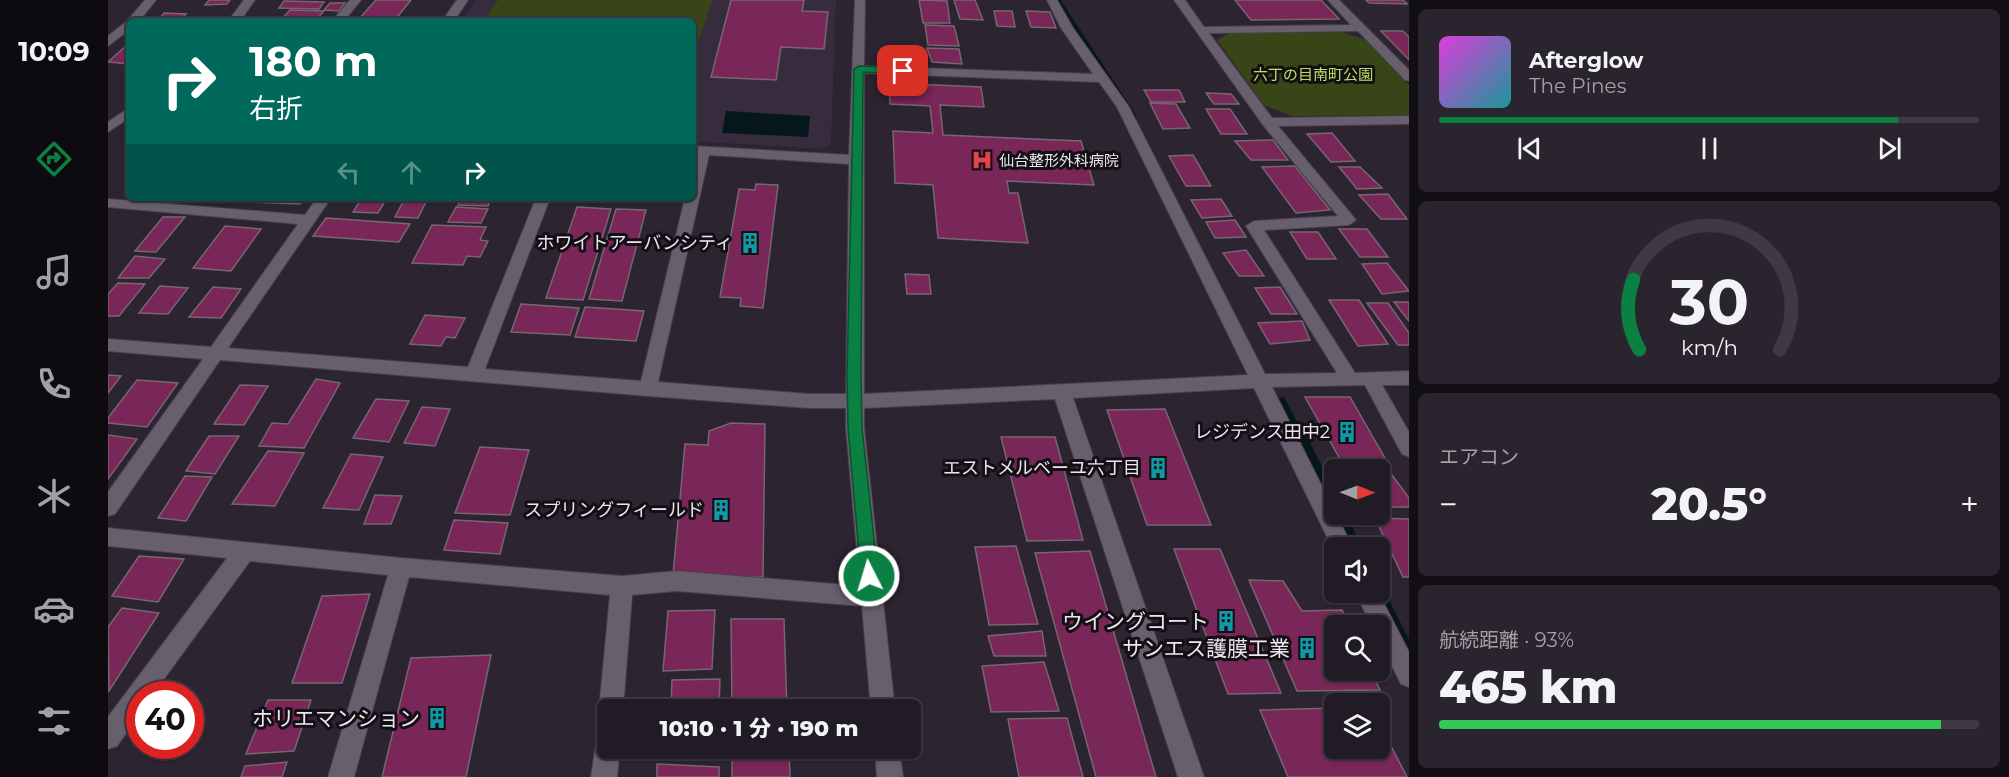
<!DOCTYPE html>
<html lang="ja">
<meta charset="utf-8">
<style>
body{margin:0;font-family:Montserrat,"Noto Sans JP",sans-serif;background:#29242d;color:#f1f3f6;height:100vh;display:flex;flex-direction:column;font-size:22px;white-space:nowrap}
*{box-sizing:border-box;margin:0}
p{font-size:20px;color:#a2a1a7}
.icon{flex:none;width:33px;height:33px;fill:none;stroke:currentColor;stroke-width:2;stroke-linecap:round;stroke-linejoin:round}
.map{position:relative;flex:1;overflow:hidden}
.sheet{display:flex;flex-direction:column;gap:9px;padding:9px;background:#120f14;width:600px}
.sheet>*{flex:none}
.top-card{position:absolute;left:18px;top:18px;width:570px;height:183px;border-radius:9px;box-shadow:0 2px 4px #0004,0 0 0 2px #3e3942;background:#00695c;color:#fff;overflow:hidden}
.needle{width:39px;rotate:91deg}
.buttons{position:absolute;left:1216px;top:459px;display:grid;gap:12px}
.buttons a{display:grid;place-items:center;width:66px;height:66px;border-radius:9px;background:#211b25;box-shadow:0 2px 4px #0004,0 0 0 2px #3e3942;font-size:30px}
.speed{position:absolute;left:18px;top:681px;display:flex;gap:12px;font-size:30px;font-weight:700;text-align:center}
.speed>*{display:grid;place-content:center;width:78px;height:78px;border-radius:50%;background:#211b25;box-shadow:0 2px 4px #0004,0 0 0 2px #3e3942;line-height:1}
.speed .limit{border:9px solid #d22;background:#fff;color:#111}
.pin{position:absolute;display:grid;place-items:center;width:51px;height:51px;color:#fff;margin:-26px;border-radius:12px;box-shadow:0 3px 9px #0006}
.me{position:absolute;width:66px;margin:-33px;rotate:355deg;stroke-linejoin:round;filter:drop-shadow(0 0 4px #0008)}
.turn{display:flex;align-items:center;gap:21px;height:126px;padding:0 24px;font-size:27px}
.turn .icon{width:78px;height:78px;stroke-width:2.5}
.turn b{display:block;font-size:42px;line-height:51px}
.lanes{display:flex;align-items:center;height:57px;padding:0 24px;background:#0003;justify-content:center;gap:30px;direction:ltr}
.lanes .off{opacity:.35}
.big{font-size:45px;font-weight:800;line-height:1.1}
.sheet .tile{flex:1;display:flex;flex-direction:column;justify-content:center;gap:9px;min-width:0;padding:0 21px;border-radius:9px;background:#29242d}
.sheet .dial{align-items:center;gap:0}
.dial svg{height:156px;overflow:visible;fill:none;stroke:#3e3942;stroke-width:7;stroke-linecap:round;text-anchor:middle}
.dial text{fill:#f1f3f6;stroke:none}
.song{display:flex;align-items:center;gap:18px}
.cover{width:72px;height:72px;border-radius:9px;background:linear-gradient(135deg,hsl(300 70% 55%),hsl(180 70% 35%))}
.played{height:6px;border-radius:3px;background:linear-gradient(90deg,#0b8043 85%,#3e3942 85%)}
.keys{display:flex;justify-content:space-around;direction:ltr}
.heat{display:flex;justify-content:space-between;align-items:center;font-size:33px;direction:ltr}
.charge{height:9px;border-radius:4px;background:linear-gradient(90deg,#34c759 93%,#3e3942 0)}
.trip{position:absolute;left:489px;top:699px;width:324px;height:60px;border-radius:9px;background:#211b25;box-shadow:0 2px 4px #0004,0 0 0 2px #3e3942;font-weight:800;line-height:60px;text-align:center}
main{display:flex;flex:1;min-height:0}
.dock{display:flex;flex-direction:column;width:108px;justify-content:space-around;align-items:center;background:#0d0b0f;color:#a2a1a7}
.dock .icon{width:42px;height:42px}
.dock .selected{color:#0b8043}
.dock b{font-size:27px;color:#f1f3f6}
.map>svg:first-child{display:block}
.built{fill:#372b3e}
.green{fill:#384617}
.water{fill:#05171a}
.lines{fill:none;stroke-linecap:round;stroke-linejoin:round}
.stream-far2{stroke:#05171a;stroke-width:6}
.stream-far1{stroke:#05171a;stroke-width:8}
.stream{stroke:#05171a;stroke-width:11}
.building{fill:#792659;stroke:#77666f;stroke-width:1.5}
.minor-casing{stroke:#48414c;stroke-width:2}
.minor{fill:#685f6e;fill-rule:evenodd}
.route{fill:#0b8043;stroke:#07532c;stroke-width:1.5}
.labels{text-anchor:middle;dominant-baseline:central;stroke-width:6;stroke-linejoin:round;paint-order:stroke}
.far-park-label{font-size:15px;fill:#bae063;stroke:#130f15}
.far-poi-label{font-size:15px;fill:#ebe6ee;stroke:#130f15;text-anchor:start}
.poi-label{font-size:18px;fill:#ebe6ee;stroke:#130f15;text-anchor:end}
.near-poi-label{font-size:21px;fill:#ebe6ee;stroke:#130f15;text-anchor:end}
</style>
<main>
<nav class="dock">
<b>10:09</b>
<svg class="icon selected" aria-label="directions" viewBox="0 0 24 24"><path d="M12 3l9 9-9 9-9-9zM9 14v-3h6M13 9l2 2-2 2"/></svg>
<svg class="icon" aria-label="music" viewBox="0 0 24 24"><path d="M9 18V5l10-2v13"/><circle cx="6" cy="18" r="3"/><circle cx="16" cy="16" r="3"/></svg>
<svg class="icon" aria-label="phone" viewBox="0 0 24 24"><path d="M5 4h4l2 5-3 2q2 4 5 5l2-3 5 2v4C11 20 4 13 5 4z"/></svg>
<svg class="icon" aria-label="climate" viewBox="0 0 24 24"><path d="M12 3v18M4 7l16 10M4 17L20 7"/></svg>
<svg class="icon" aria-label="car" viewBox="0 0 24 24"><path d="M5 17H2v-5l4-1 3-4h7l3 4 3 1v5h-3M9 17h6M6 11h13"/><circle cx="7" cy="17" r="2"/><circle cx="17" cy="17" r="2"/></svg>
<svg class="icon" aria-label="filters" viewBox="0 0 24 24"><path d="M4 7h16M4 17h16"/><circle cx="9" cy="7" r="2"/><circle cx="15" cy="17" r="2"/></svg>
</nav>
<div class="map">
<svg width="1301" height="777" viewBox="0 0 1301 777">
<rect width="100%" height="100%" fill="#2c2431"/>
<polygon class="built" points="368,0 728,0 723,144 714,149 585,141 585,21 353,21"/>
<g class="green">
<polygon points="390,0 604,0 585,59 585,21 376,21"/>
<polygon points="1233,32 1256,39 1301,85 1301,115 1183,116 1156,105 1109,40 1122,33"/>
</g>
<polygon class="water" points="618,111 702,116 700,137 614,133"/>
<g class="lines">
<polyline class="stream-far2" points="949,0 1025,116"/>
<polyline class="stream-far1" points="1174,401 1196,445"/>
<g class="stream">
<polyline points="1196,443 1227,505"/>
<polyline points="1232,514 1248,548"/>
<polyline points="1271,592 1301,652"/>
</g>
</g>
<g class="building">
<polygon points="101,0 122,0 119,4 97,5"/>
<polygon points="268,0 303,0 286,21 249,21"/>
<polygon points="623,0 696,0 694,11 720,12 716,49 673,47 668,80 603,77"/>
<polygon points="811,0 839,1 842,23 815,23"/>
<polygon points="846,0 867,0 875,20 852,19"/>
<polygon points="1127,0 1213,0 1231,19 1143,20"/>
<polygon points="1258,0 1295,0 1299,4 1261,3"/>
<polygon points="176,1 216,2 211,9 171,8"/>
<polygon points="222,3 237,3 231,11 216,10"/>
<polygon points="182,10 216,11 207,21 172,21"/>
<polygon points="886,11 904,11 907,27 889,26"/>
<polygon points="918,11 942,12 948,28 923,27"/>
<polygon points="56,13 78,14 71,21 50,21"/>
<polygon points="817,25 846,26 851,46 820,45"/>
<polygon points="1273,31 1295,31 1301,37 1301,60"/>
<polygon points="18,46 21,46 21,64 0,62"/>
<polygon points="819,48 851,49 854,64 824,62"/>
<polygon points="781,83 873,87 876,107 832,105 835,135 973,141 986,185 899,181 901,193 910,193 920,243 830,238 825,185 787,183 785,131 825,133 822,106 782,104"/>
<polygon points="1036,90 1071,90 1077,102 1043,102"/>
<polygon points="1098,93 1123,94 1131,104 1106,104"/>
<polygon points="1042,103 1068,104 1082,128 1055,129"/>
<polygon points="1098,109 1122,109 1139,134 1113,134"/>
<polygon points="1224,133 1247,161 1223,162 1199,134"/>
<polygon points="1165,140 1180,160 1143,160 1127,141"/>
<polygon points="1085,155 1103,186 1078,186 1061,156"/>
<polygon points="1187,166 1222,210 1188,213 1154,167"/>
<polygon points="1231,167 1252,167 1274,188 1249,189"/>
<polygon points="648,184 670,185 655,308 632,306 633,298 612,297 631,189 647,190"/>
<polygon points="1280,194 1299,219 1273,219 1251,195"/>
<polygon points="145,198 196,198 192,204 142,202"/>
<polygon points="254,198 279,198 270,213 245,212"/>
<polygon points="297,198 320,198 310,218 287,217"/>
<polygon points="353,198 383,198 380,206 350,205"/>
<polygon points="1113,199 1124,216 1094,218 1083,200"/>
<polygon points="348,207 380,209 373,223 340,222"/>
<polygon points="469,207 503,209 475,300 438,298"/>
<polygon points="508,209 538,210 514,301 481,299"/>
<polygon points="55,217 77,217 48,252 27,251"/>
<polygon points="218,218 302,224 291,242 205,236"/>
<polygon points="1127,220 1138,237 1107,238 1098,222"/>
<polygon points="324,225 378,227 372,240 380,241 372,257 359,256 355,265 304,263"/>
<polygon points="117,226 153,229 123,271 85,268"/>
<polygon points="1231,229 1259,229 1280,257 1252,257"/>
<polygon points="1182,232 1210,232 1228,259 1199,259"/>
<polygon points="1138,250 1156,276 1131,276 1115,253"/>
<polygon points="27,256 57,259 41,278 10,278"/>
<polygon points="1279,263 1301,291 1274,294 1254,264"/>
<polygon points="797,274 821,275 823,294 799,294"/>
<polygon points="10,283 37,284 11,316 0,316 0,294"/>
<polygon points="52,286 80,288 60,314 31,313"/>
<polygon points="105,287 133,289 113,318 81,317"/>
<polygon points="1172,287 1189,314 1163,314 1147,288"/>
<polygon points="1221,300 1251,300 1280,344 1250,346"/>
<polygon points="1286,302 1301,302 1301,321"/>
<polygon points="1259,303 1280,303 1301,333 1301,345 1290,345"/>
<polygon points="413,304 471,308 462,335 403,332"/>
<polygon points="477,307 536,311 528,341 467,337"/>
<polygon points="317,315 357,318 347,338 338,337 333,346 302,344"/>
<polygon points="1194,321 1202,340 1162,344 1150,323"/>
<polygon points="0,375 13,376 0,393"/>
<polygon points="208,379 232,383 196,448 151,446 164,423 180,424"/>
<polygon points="29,380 70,383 39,427 0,423 0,418"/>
<polygon points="132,385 160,386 136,425 106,424"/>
<polygon points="1197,397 1242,397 1282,467 1236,466"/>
<polygon points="268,399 301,401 281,442 245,438"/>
<polygon points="314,407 342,409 327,446 296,443"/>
<polygon points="1057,409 1103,525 1039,525 999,410"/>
<polygon points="623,423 657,424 655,577 565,575 577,444 600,445 601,431"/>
<polygon points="0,435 29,439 0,479"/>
<polygon points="101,436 131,436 107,474 78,471"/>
<polygon points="893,437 947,437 975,540 919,541"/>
<polygon points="372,447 421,450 402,515 347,513"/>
<polygon points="160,451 196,453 167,506 124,504"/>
<polygon points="243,454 275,457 251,510 215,508"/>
<polygon points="1272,474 1284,475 1301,498 1301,507 1272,507"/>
<polygon points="77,476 104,477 78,521 50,518"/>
<polygon points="267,495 294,496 283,524 256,524"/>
<polygon points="1267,518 1301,519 1301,577 1295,577"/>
<polygon points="346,520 400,523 392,554 336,550"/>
<polygon points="908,546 930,624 881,625 867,547"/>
<polygon points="1066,549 1112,549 1173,693 1120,694"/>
<polygon points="982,551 1048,777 988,777 927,553"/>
<polygon points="31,556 76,559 50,602 4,596"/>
<polygon points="1141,580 1175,581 1194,611 1234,610 1242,626 1227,626 1227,670 1263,670 1272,690 1189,691"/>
<polygon points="262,594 234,683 184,683 214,596"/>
<polygon points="14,608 51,613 1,691 0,627"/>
<polygon points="607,610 604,669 555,671 560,611"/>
<polygon points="623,619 676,619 679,710 624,710"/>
<polygon points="934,631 938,656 886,656 880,636"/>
<polygon points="383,655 358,777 274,777 303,658"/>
<polygon points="936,662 951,711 883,712 874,666"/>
<polygon points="612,679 611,710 563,710 564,680"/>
<polygon points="160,700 203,700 186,751 138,754"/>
<polygon points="1227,708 1227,748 1272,748 1272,725 1299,777 1180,777 1152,710"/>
<polygon points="959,718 975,777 911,777 900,719"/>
<polygon points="562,748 610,748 610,755 561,758"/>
<polygon points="624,748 681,748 682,777 624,777"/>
<polygon points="179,762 174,777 133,777 137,766"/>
<polygon points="549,764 611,767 611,777 549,777"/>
</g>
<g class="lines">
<defs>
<g id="minor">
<polygon points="37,0 48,0 31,21 21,21 21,30 0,46 0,36 19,21"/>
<polygon points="136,0 147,0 132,21 120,21"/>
<polygon points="242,0 253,0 236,21 224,21"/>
<polygon points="349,0 360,0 346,21 334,21"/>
<path d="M747,0H757L756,66L985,74L953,28L939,0H949L965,28L1021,107L1157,374L1229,373L1138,226L1146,221L1230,216L1155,125L1066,0H1077L1096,27L1243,25L1220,0H1231L1301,70V81L1297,80L1250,31L1101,33L1164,118L1301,116V124L1170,126L1248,220L1241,225L1156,230L1247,373L1301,371V385H1274L1301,432V457L1294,454L1257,385L1164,387L1245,548H1227V553L1146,388L965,398L1096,777H1070L947,399L756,408V428L787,710H763L754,606L569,591L524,595L515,710H500V720L495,718L491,710L502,595L301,577L246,777H220L280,575L142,561L45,694H32V714L9,746L0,749V717L119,558L0,546V528L293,558L514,576L569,571L752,586L738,428V408H701L540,396L112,360L7,514L0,516V492L95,359L0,351V339L103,347L190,224L0,207V199L197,215L209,198H223L120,348L360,367L428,198H442L377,369L533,381L577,198H585V164L587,154H585V146L741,155ZM756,73L991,82L1009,107L1140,375L756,394ZM601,155L741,164L738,394H701L550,382Z"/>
<polygon points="21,108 21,118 0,132 0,122"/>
<polygon points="1247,592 1270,592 1301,652 1301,687 1293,684 1272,642 1272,626 1264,626"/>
<polygon points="500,732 500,748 512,748 509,777 483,777 488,744 491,735"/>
<polygon points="767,748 791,748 795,777 769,777"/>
</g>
</defs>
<use href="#minor" class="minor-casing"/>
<use href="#minor" class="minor"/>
</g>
<polygon class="route" points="751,66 795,68 799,71 795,74 755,72 753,375 754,428 770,576 767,581 761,583 756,581 753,576 740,428 739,375 746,69"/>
<defs>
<symbol id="hospital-bare" viewBox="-9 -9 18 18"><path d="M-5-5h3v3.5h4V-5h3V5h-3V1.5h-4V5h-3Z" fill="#e0444e" stroke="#130f15" stroke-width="2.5" paint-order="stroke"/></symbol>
<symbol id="building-bare" viewBox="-9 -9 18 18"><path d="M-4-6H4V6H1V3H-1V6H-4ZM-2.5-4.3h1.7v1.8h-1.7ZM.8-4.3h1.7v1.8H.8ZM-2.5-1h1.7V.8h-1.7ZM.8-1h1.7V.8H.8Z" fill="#0f9aa8" stroke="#130f15" stroke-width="2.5" paint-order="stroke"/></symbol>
</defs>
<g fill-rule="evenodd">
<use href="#hospital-bare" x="859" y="145" width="30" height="30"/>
<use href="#building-bare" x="627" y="228" width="30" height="30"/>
<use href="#building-bare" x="1224" y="417" width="30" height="30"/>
<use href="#building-bare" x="1035" y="453" width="30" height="30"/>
<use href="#building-bare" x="598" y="495" width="30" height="30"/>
<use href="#building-bare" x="1103" y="606" width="30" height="30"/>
<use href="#building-bare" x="1184" y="633" width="30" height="30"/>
<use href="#building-bare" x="314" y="703" width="30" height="30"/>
</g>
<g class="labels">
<g class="far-park-label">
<text x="1205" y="74">六丁の目南町公園</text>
</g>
<g class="far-poi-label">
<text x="891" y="160">仙台整形外科病院</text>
</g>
<g class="poi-label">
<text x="625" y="243">ホワイトアーバンシティ</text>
<text x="1222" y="432">レジデンス田中2</text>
<text x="1033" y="468">エストメルベーユ六丁目</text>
<text x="596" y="510">スプリングフィールド</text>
</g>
<g class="near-poi-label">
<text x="1101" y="621">ウイングコート</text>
<text x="1182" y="648">サンエス護膜工業</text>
<text x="312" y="718">ホリエマンション</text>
</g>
</g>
</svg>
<div class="buttons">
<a><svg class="needle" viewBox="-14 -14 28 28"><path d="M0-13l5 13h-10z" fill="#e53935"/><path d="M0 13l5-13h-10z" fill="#a2a1a7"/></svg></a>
<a><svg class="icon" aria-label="sound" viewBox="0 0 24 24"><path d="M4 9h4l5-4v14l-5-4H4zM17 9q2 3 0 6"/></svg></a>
<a><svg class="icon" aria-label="search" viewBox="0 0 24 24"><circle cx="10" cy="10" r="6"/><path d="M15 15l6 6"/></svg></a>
<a><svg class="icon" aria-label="layers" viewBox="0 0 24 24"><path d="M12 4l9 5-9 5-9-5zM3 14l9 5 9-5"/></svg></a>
</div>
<div class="speed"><div class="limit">40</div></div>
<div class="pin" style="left:795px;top:71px;background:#d93025"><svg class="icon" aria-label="arrive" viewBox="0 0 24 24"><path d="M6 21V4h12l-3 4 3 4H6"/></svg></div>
<svg class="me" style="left:761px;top:576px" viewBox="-20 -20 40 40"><circle r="17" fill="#0b8043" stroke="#fff" stroke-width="3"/><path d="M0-11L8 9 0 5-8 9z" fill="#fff"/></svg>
<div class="trip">10:10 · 1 分 · 190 m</div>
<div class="top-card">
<div class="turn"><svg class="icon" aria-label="right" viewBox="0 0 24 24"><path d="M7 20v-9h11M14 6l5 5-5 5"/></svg><div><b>180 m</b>右折</div></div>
<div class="lanes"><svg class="icon off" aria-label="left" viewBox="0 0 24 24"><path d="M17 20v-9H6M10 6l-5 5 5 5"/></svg><svg class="icon off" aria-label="ahead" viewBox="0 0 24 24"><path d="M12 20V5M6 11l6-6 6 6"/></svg><svg class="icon" aria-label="right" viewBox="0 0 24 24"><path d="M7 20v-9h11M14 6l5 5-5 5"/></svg></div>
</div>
</div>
<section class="sheet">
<div class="tile">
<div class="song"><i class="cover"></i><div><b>Afterglow</b><p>The Pines</p></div></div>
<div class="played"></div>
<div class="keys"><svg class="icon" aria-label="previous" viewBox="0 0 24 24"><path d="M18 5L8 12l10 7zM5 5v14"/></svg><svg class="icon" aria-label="pause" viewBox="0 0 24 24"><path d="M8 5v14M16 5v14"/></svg><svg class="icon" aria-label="next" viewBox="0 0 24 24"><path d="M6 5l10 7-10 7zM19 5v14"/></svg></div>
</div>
<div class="tile dial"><svg viewBox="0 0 100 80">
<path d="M14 69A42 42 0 1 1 86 69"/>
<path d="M14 69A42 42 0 0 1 11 33" stroke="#0b8043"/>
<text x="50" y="56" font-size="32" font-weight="700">30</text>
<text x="50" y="72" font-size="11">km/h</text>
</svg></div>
<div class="tile"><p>エアコン</p>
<div class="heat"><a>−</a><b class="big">20.5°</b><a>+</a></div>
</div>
<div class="tile"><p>航続距離 · 93%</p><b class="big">465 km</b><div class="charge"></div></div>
</section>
</main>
